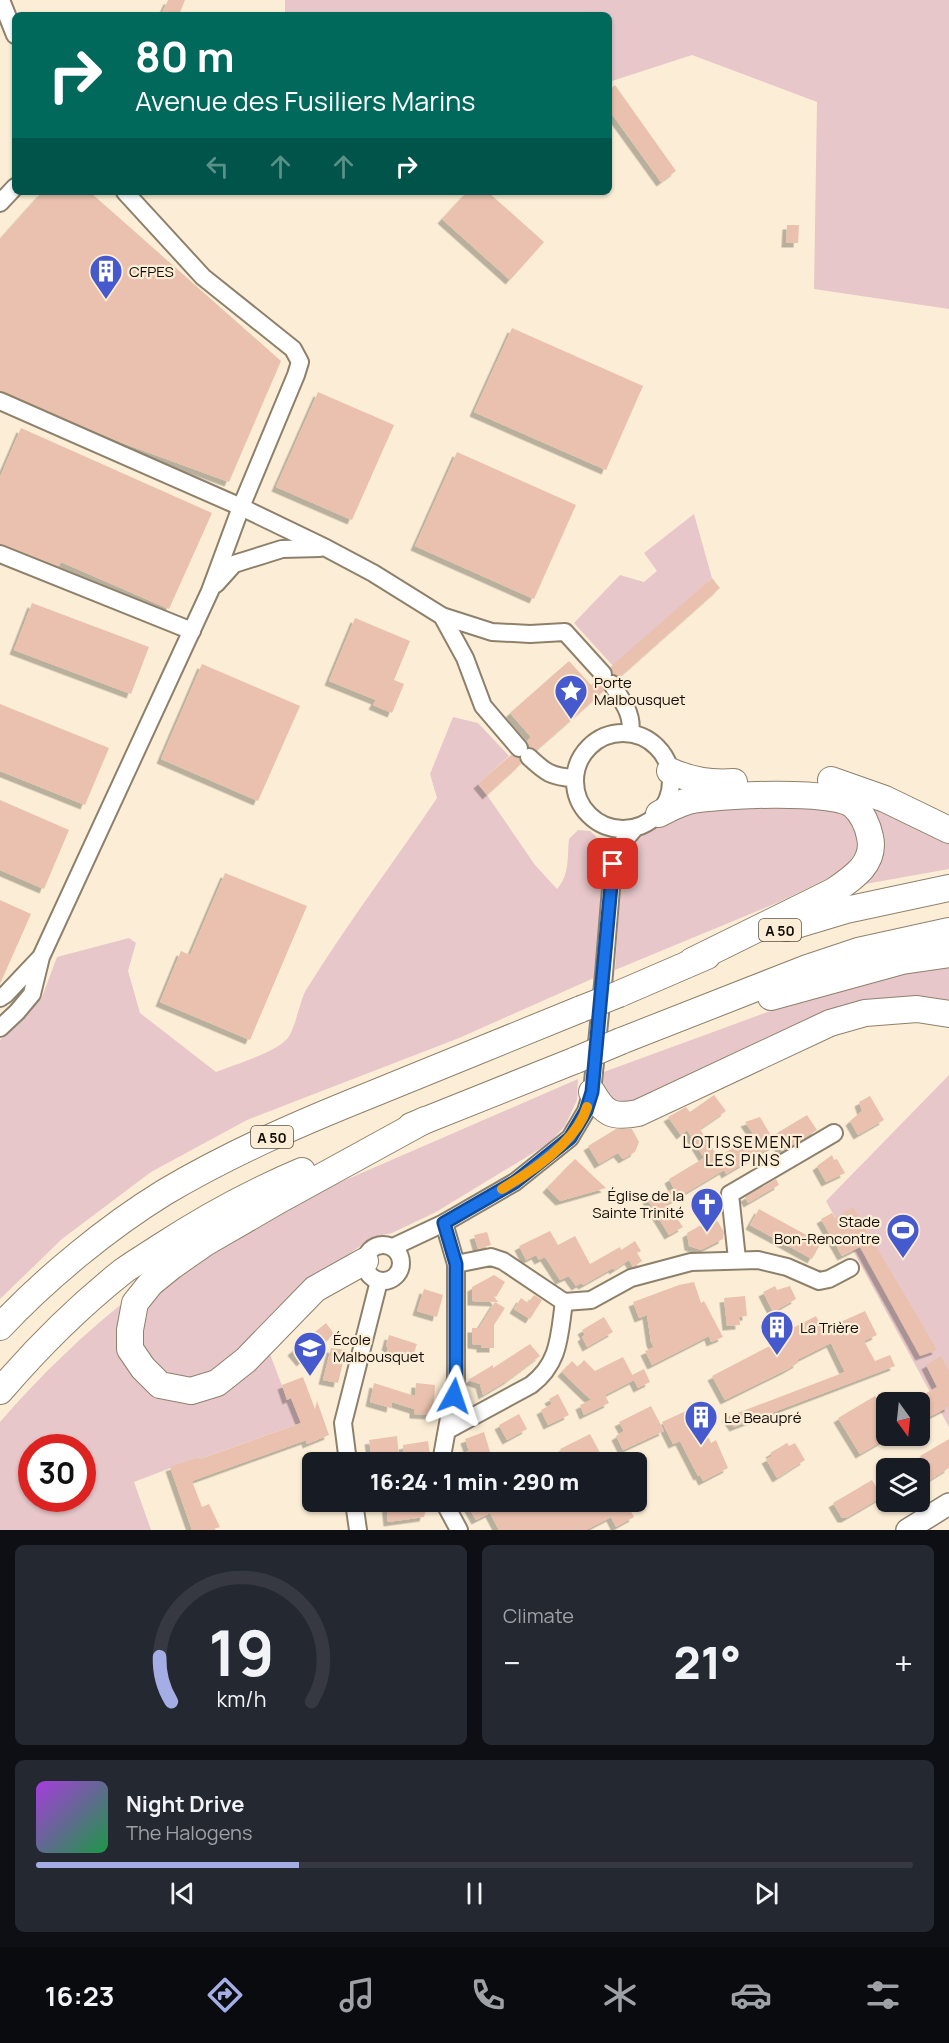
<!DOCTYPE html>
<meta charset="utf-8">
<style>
body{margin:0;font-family:Manrope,sans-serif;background:#242831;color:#f1f3f6;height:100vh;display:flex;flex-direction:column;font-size:22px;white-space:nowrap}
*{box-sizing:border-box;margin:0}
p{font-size:20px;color:#9ea1a6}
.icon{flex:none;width:33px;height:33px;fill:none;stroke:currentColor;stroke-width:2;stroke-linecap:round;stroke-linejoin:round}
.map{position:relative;height:1530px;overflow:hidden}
.side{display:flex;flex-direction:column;gap:15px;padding:15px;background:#0d0f14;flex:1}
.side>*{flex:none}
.hud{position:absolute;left:12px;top:12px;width:600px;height:183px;border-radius:9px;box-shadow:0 2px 4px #0004;background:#00695c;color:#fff;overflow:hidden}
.needle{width:39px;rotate:165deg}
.tools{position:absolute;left:876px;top:1392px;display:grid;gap:12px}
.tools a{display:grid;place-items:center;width:54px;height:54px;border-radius:9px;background:#171b24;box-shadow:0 2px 4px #0004;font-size:30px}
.speed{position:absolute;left:18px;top:1434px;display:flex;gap:12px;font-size:30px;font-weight:700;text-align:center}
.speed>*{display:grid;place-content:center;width:78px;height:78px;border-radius:50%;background:#171b24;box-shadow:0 2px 4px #0004;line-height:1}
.speed .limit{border:9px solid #d22;background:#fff;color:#111}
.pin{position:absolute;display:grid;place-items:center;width:51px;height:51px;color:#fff;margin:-26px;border-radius:12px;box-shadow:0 3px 9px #0006}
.me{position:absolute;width:66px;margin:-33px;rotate:5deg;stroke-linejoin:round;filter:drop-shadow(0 0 4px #0008)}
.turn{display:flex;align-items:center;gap:21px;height:126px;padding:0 24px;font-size:27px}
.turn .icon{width:78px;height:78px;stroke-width:2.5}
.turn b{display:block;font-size:42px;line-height:51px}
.lanes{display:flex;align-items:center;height:57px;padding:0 24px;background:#0003;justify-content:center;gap:30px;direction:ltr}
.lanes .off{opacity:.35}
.big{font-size:45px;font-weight:800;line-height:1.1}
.side .card{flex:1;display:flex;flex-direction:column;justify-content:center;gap:9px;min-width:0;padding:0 21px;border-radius:9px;background:#242831}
.side .dial{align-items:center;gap:0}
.dial svg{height:156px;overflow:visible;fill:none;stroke:#363941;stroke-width:7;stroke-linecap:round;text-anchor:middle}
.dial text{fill:#f1f3f6;stroke:none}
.song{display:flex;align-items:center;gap:18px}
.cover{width:72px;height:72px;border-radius:9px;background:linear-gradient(135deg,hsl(280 70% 55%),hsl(140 70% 35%))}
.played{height:6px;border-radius:3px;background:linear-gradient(90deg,#a4aee4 30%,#363941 30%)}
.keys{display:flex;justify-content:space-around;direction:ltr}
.heat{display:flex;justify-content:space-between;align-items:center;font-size:33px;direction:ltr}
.side .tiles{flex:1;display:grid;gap:15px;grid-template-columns:1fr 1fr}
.card:last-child{grid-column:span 2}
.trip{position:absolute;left:302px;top:1452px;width:345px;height:60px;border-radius:9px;background:#171b24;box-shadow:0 2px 4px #0004;font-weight:800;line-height:60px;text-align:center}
.tab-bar{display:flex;height:96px;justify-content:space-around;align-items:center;background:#090b0e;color:#9ea1a6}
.tab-bar .icon{width:42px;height:42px}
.tab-bar .active{color:#a4aee4}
.tab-bar b{font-size:27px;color:#f1f3f6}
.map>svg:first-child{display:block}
.green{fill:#e7c7c9;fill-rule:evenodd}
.building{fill:#eac1ae;filter:url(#shadow)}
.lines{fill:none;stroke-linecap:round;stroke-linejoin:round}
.minor-casing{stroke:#8e816c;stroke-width:20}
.major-casing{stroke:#8e816c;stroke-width:24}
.highway-casing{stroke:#8e816c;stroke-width:28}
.minor{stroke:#fff;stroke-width:16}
.major{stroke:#fff;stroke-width:21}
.highway{stroke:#fff;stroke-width:26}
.highway-bridge-casing{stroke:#8e816c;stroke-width:28;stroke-linecap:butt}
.highway-bridge{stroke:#fff;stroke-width:26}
.route-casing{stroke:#114b97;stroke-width:15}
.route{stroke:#1a73e8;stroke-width:10}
.slow{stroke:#f59e0b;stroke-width:10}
.labels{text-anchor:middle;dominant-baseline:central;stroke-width:4.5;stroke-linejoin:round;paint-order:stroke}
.shield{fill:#fceed6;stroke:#585044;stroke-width:1.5}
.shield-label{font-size:14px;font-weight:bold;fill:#110c05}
.poi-label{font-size:15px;fill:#110c05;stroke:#fceed6;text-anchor:start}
.neighbourhood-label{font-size:16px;letter-spacing:1.5px;fill:#110c05;stroke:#fceed6}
</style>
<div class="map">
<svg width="949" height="1530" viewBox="0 0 949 1530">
<defs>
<filter id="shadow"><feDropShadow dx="-4.5" dy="4.5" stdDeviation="0" flood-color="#0004"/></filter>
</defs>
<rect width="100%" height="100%" fill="#fceed6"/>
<g class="green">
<polygon points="285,0 949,0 949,309 814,289 817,102 692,55 609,82 609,15 285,15"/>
<polygon points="694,514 712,578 613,666 574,623 620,575 644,582 657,571 644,553"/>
<path d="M453,717L478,723L509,756L478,784L487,795L535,865L557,889C570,874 567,858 569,839L578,830L590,831L602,842L605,860L594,978L459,1038L247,1120L151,1172L62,1239L0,1299V1040L42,997L57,957L129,938L136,943L128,971L140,1013L216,1072C234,1065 273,1053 286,1040C295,1032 299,1002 306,990C347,924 394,862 437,798L430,774Z"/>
<polygon points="794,801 846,813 858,832 857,851 841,872 779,902 615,970 622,860 627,843 660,826 676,812"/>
<polygon points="871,805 949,838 949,869 854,886"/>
<path d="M949,963V1006L927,1002L625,1107C605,1099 604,1093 601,1073L836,987Z"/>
<polygon points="949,1075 949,1427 826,1201"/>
<polygon points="578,1079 577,1100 565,1126 548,1144 436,1212 392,1233 373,1237 346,1256 308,1278 228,1359 208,1373 189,1378 167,1374 153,1363 143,1347 139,1330 143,1306 166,1280 251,1221"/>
<path d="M133,1295L122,1314L161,1393L268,1349L287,1399L291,1398L301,1423L200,1459L199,1457L134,1482L151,1530H0V1422C40,1376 85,1332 133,1295ZM32,1448H82V1498H32Z"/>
</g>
<g class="building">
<polygon points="168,0 185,0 179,15 161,15"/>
<polygon points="615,85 676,171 661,182 609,110 609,90"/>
<polygon points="42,192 90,192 281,361 229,482 125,444 0,391 0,239"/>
<polygon points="467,192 488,192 544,242 510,280 442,219"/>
<polygon points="787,225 799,225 798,243 786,243"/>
<polygon points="512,328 643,386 606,470 474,412"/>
<polygon points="318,392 394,425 352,520 276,487"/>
<polygon points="21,428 212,513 169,609 61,562 59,566 0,544 0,477"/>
<polygon points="457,452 576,505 534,599 415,546"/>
<polygon points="712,578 720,588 620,677 613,674 611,667"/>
<polygon points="32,603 149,647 131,694 14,650"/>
<polygon points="355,618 410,641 394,680 404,684 392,713 373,705 376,700 329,681"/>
<polygon points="569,661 591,685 595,681 602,684 604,691 537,750 529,747 527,741 531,737 510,713"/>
<polygon points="202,664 300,706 258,801 161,759"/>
<polygon points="0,704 109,748 85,805 0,771"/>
<polygon points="511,755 519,758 521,764 487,795 478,784"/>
<polygon points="0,800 69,830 44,889 0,870"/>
<polygon points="225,873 307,906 250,1040 160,1002 181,951 190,955"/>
<polygon points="0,900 31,914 0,984"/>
<polygon points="714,1095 726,1111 700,1129 718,1157 754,1135 745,1122 760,1117 776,1144 726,1174 724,1170 667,1204 683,1227 669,1235 647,1199 674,1189 669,1179 704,1158 687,1130 681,1135 668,1117 686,1107 690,1112"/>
<polygon points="870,1096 884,1120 858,1135 850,1121 862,1111 859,1102"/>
<polygon points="807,1115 817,1130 782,1151 772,1136"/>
<polygon points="616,1129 632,1129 639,1142 635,1152 623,1159 618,1153 599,1164 588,1146"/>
<polygon points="832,1155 834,1160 837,1159 845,1173 826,1182 817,1166"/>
<polygon points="575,1159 606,1188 560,1201 547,1188"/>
<polygon points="776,1179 779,1185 748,1203 745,1197"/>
<polygon points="853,1207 937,1350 920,1356 860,1247 842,1256 821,1219 832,1213 835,1218"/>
<polygon points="759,1209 821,1243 812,1259 750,1225"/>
<polygon points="715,1217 724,1232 723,1239 701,1250 689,1246 687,1233"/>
<polygon points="550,1231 558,1245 575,1236 590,1264 620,1247 621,1250 635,1241 641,1251 637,1253 642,1261 633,1267 629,1260 614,1270 613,1268 583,1285 581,1283 576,1286 569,1276 560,1280 545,1257 539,1260 536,1255 526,1260 519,1246"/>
<polygon points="487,1232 491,1245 478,1249 474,1235"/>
<polygon points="494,1275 505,1282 496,1297 493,1295 498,1302 472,1301 472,1287"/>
<polygon points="694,1282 701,1303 704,1301 723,1337 711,1342 709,1336 652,1365 645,1351 654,1347 651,1342 647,1315 639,1318 633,1302 679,1285"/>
<polygon points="775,1286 777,1290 790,1286 796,1299 773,1312 763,1292"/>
<polygon points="424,1289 443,1295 437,1317 417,1311"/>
<polygon points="534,1295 542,1300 530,1319 514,1309 521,1298 528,1303"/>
<polygon points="745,1296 747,1316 739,1317 740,1325 727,1326 724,1298"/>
<polygon points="495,1302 505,1308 494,1325 494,1348 481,1348 481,1345 472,1344 472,1328 479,1328"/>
<polygon points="865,1311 877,1335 864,1341 875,1361 890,1355 895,1366 734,1427 727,1417 845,1372 831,1343 797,1360 798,1363 786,1370 725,1400 712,1376 785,1338 783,1333 816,1316 823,1330"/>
<polygon points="604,1317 613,1332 587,1347 582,1337 585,1335 582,1330"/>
<polygon points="326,1323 334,1334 301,1362 292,1351"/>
<polygon points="389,1335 417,1344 413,1356 407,1354 405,1361 386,1355 388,1347 386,1346"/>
<polygon points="530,1344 540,1356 508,1380 483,1395 480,1384 468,1380 493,1365 493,1368"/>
<polygon points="331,1348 346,1350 338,1383 323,1380"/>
<polygon points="941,1356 949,1371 949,1407 929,1417 919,1397 937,1387 926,1365"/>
<polygon points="623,1357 634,1378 632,1375 644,1369 650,1382 638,1388 634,1380 605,1395 609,1403 584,1415 580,1405 591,1400 562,1372 572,1361 578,1367 584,1360 595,1371"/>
<polygon points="303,1377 315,1409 317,1401 329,1435 307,1444 306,1440 192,1481 202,1507 209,1504 220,1527 211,1530 192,1530 170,1467 199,1457 200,1459 301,1423 291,1398 287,1400 282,1385"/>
<polygon points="374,1383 415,1396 416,1383 435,1385 433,1415 414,1414 414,1409 392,1402 391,1408 370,1402"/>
<polygon points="558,1394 569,1415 548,1425 541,1410 552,1404 549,1399"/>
<polygon points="875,1396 886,1415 886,1439 860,1454 838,1418"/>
<polygon points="651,1406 664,1431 623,1450 616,1436 624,1431 619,1422"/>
<polygon points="695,1408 711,1443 716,1440 728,1468 703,1481 700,1475 698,1476 680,1441 673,1444 662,1422 688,1410 689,1412"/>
<polygon points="519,1414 527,1429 507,1440 499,1425"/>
<polygon points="484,1432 491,1455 466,1462 463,1453 469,1451 465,1439"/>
<polygon points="590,1434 605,1462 567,1462 560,1449"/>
<polygon points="397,1436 399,1456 372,1459 369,1440"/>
<polygon points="949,1439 949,1468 928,1481 917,1463 923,1460 920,1456"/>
<polygon points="428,1441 430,1455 404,1459 403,1445"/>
<polygon points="787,1443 789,1446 795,1443 805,1460 777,1478 766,1459 772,1456 770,1453"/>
<polygon points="872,1480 882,1497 846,1518 842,1518 833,1503"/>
<polygon points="386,1502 428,1502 424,1517 388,1522"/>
<polygon points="466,1502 626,1502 634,1517 616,1527 611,1517 586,1530 499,1530 490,1513 476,1520"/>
</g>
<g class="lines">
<defs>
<g id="minor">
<polyline points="1,0 15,35"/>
<polyline points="0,203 15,187"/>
<polyline points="0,401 241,507 326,548 373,573 442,616 492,632 530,634 565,632 603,674"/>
<polyline points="0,554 192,631"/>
<polyline points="216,584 234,564 282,549 320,548"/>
<polyline points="442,616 465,658 483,706 519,748"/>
<path d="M612,684C621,700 634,714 630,733"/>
<circle cx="623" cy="781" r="48"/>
<path d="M529,757C545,772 551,777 574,778"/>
<polyline points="0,998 6,994 39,959"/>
<polyline points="0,1028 17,1012 32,994 41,957 210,591 241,507 296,375 300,362 293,349 203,277 125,192"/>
<circle cx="383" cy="1263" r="18"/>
<polyline points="393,1247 444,1223 515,1182 570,1138 586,1111 592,1092 604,974 613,864 618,848 634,829"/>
<polyline points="737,1259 730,1194 834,1133"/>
<polyline points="456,1264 491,1257 503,1261 564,1302 591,1300 631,1278 691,1262 758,1260 787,1267 819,1281 829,1279 850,1268"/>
<path d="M448,1430L531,1385C560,1363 559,1336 564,1302"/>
<polyline points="348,1462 343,1423 379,1281"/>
<polyline points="441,1462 456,1379 456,1264 444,1223"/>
<polyline points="354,1502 358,1530"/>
<polyline points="444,1502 459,1530"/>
</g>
<polyline id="major" points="907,1530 949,1504"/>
<g id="highway">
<path d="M670,771C692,781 711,784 734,782"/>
<polyline points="831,780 885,799 949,830"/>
<path d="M659,814C668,809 678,804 688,801C715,795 833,789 853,805C862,813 868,826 870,837C876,863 853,878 834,891L692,961"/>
<polyline points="786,928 846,910 949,888"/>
<polyline points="619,994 707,956"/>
<polyline points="771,997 902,961 949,954"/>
<polyline points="621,1041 807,968 858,951 949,931"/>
<path d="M592,1092C605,1114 612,1118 638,1113L830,1023L865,1013L917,1009L949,1014"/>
<polyline points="411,1126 576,1060"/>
<polyline points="365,1261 315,1289 246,1360 217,1383 191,1391 160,1385 143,1368 130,1349 130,1330 135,1303 151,1283 172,1266 205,1243 281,1199 425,1120"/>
<path d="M0,1327C46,1278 108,1227 165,1192C231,1153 300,1123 370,1095C440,1066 511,1038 581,1009"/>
<path d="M0,1391C37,1348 78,1307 122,1272C134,1263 148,1255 160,1247C206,1217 252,1192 302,1171"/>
</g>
</defs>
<use href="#minor" class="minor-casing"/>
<use href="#major" class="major-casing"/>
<use href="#highway" class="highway-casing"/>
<use href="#minor" class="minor"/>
<use href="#major" class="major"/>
<use href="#highway" class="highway"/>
<defs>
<g id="highway-bridge">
<polyline points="581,1009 619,994"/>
<polyline points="576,1060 621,1041"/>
</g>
</defs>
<use href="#highway-bridge" class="highway-bridge-casing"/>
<use href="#highway-bridge" class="highway-bridge"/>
</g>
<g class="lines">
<defs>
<polyline id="route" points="454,1396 456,1379 456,1264 444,1223 515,1182 570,1138 586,1111 592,1092 613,864"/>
</defs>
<use href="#route" class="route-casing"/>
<use href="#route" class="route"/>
<path class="slow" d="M502,1189C531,1172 577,1141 587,1107"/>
</g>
<defs>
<symbol id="building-pin" viewBox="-11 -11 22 30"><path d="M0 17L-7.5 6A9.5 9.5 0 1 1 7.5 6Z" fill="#465ace" stroke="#fceed6"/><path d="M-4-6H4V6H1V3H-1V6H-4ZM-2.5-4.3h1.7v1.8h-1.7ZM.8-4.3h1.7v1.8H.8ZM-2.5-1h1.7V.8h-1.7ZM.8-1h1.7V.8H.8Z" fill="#fff"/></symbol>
<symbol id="sight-pin" viewBox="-11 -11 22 30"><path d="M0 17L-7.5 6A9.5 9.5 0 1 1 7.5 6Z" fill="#465ace" stroke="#fceed6"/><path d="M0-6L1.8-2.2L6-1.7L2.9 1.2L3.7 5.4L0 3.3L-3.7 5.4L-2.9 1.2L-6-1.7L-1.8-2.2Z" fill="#fff"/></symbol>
<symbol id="church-pin" viewBox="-11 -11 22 30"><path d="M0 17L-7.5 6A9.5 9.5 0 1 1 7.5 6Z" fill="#465ace" stroke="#fceed6"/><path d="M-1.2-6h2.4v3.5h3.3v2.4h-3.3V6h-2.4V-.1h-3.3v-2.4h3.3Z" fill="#fff"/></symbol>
<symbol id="stadium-pin" viewBox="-11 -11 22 30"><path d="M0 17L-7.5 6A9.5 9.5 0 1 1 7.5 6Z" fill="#465ace" stroke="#fceed6"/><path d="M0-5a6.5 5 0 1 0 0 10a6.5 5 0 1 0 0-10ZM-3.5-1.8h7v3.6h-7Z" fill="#fff"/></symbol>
<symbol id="school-pin" viewBox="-11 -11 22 30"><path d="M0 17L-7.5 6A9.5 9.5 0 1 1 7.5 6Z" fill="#465ace" stroke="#fceed6"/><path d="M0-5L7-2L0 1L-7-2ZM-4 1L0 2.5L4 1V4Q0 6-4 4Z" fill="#fff"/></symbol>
</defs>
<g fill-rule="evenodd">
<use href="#building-pin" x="87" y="252" width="38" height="52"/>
<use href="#sight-pin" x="552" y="672" width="38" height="52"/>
<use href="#church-pin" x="688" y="1185" width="38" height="52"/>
<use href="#stadium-pin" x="884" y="1211" width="38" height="52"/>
<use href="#building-pin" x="758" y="1308" width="38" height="52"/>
<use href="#school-pin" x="291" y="1329" width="38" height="52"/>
<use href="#building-pin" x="682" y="1398" width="38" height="52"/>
</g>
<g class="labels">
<g class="shield">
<rect x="759" y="919" width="42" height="22" rx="4.5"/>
<rect x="251" y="1126" width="42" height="22" rx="4.5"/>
</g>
<g class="shield-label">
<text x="780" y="930">A 50</text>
<text x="272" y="1137">A 50</text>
</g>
<g class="poi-label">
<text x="129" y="271">CFPES</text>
<text x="594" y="682">Porte<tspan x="594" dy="17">Malbousquet</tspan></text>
<text x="684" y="1195" text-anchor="end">Église de la<tspan x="684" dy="17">Sainte Trinité</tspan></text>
<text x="880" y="1221" text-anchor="end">Stade<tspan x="880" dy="17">Bon-Rencontre</tspan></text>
<text x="800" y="1327">La Trière</text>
<text x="333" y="1339">École<tspan x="333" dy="17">Malbousquet</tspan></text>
<text x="724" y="1417">Le Beaupré</text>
</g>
<g class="neighbourhood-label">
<text x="743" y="1142">LOTISSEMENT<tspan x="743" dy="18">LES PINS</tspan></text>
</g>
</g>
</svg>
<div class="tools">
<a><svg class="needle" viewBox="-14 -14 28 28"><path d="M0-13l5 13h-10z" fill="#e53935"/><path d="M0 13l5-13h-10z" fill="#9ea1a6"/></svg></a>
<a><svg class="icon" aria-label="layers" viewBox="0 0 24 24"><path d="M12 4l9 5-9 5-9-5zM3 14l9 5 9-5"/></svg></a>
</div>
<div class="speed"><div class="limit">30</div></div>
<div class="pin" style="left:613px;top:864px;background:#d93025"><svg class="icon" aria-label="arrive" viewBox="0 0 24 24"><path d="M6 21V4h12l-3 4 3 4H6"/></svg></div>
<svg class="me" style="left:454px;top:1396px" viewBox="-20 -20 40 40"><path d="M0-17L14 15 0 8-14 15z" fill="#1a73e8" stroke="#fff" stroke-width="4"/></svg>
<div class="trip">16:24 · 1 min · 290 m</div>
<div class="hud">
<div class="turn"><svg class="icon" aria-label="right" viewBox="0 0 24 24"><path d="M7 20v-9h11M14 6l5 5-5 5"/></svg><div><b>80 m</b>Avenue des Fusiliers Marins</div></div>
<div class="lanes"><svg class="icon off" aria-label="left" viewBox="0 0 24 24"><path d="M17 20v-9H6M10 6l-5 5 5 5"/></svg><svg class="icon off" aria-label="ahead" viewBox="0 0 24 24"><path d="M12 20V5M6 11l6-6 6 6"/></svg><svg class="icon off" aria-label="ahead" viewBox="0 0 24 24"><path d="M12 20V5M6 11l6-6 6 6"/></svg><svg class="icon" aria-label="right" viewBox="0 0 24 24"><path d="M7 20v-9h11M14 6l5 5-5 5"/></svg></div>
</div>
</div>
<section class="side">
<div class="tiles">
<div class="card dial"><svg viewBox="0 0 100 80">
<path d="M14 69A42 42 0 1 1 86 69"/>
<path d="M14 69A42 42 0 0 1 8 46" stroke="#a4aee4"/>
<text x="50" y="56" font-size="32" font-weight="700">19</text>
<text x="50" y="72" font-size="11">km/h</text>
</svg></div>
<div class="card"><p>Climate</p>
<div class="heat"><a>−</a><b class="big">21°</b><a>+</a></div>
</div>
<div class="card">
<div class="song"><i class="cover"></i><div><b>Night Drive</b><p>The Halogens</p></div></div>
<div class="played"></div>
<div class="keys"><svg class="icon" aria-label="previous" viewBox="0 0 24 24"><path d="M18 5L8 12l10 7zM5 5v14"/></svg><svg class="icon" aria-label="pause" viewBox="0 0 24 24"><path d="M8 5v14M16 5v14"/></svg><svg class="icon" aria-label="next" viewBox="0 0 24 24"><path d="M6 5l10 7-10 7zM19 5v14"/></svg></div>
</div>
</div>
</section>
<nav class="tab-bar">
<b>16:23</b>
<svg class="icon active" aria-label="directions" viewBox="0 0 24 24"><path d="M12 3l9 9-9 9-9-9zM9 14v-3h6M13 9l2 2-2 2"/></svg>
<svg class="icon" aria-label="music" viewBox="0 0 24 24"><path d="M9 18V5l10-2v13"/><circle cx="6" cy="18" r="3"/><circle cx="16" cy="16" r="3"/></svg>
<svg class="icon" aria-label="phone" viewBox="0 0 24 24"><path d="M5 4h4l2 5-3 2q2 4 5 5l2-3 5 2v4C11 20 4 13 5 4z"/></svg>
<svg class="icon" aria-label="climate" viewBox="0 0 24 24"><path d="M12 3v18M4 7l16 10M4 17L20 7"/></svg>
<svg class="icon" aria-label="car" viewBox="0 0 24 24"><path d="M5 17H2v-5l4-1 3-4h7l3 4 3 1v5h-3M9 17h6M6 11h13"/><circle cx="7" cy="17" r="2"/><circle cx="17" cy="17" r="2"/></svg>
<svg class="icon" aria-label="filters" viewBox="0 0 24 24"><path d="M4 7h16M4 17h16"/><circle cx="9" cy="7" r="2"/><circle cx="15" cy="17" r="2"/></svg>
</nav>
